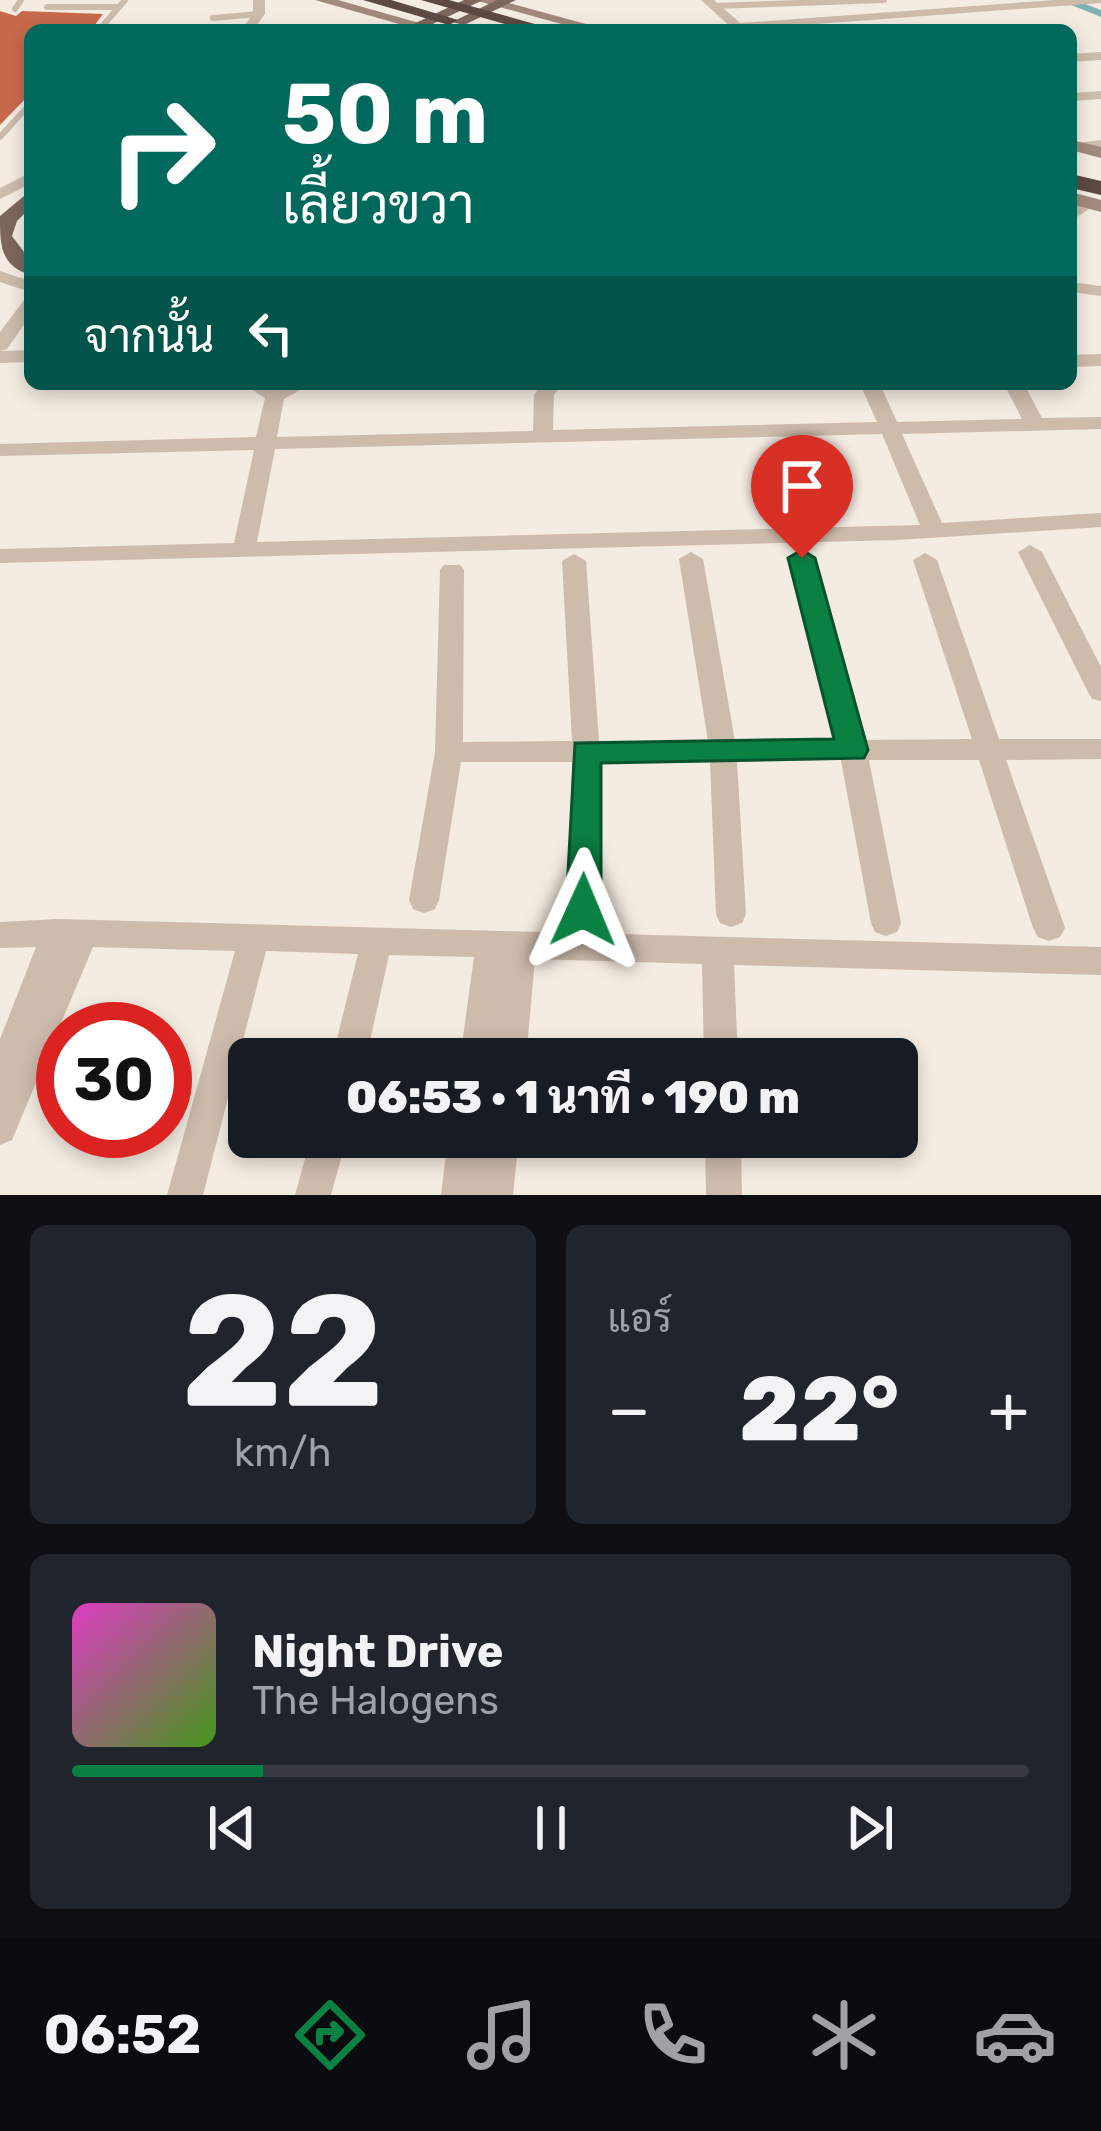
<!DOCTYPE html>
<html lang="th">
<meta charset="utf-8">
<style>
body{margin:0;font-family:Rubik,Sarabun,sans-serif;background:#20242c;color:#f1f3f6;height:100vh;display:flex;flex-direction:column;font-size:45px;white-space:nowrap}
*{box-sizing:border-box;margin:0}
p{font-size:39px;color:#9ea1a6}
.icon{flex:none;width:66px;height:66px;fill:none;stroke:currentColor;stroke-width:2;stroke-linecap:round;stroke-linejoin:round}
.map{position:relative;height:1195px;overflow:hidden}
.side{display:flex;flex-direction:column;gap:30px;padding:30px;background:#0d0f14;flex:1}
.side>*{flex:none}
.guide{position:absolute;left:24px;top:24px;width:1053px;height:366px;border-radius:18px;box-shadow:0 6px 18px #0003;background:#00695c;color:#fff;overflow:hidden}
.speed{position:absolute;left:36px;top:1002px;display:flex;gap:24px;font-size:60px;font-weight:700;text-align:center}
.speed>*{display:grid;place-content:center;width:156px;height:156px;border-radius:50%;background:#171b24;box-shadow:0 6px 18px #0003;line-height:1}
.speed .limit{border:18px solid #d22;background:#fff;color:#111}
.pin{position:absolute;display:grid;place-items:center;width:102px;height:102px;color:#fff;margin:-123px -51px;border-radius:50% 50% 50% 0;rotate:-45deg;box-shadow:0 0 12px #0007}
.pin .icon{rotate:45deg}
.me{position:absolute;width:132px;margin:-66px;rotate:1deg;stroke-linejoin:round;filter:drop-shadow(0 0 9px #0008)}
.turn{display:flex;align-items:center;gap:42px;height:252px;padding:0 60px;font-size:54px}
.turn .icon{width:156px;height:156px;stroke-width:2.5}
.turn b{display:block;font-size:84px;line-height:102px}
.then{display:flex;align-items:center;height:114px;padding:0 60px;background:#0003;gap:24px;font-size:45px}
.big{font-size:90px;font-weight:800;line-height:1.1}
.side .widget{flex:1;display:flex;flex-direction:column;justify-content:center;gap:18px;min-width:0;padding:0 42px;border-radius:18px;background:#20242c}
.side .dial{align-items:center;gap:0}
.dial b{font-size:156px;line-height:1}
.song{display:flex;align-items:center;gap:36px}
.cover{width:144px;height:144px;border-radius:18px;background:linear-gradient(135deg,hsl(310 70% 55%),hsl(100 70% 35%))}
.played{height:12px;border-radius:6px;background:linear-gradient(90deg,#0b8043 20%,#363941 20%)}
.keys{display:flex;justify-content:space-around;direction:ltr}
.heat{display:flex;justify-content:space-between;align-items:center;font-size:66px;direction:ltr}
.side .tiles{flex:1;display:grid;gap:30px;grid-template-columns:1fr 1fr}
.widget:last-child{grid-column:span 2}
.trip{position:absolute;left:228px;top:1038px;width:690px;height:120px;border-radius:18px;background:#171b24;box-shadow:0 6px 18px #0003;font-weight:800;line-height:120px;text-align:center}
.menu{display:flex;height:192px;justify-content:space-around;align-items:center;background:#090b0e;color:#9ea1a6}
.menu .icon{width:84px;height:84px}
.menu .selected{color:#0b8043}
.menu b{font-size:54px;color:#f1f3f6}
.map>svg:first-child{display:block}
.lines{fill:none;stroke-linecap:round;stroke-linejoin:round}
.canal{fill:#7fb0b2;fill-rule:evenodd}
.building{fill:#c8694b}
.lane{stroke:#cdbbac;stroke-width:6}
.street{fill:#cdbbac;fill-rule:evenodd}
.secondary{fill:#a18a7d;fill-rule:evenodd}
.primary{fill:#7d675c;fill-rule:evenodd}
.highway{fill:#5c4a42;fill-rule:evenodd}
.route{fill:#0b8043;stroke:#07532c;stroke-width:3}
</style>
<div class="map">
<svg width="1101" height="1195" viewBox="0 0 1101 1195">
<rect width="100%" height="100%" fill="#f4ebe1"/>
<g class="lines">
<polygon class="canal" points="1059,0 1075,0 1101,10 1101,17"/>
</g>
<polygon class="building" points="0,11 16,16 22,11 103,14 91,30 30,30 30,94 0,125"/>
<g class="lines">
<g class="lane">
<polyline points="714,6 884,0"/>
<polyline points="47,7 116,7"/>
<polyline points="15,9 21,0"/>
<polyline points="213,18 259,14"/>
<polyline points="99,30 125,0"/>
<polyline points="0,137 30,104"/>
</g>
<g class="street">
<polygon points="253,0 265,0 265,14 253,30 241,30 253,14"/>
<polygon points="701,0 714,0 740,23 1055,0 1101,0 1101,3 734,30"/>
<polygon points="1023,24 1019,30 946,30 952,26"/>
<polygon points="1101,52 1101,60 1071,62 1071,54"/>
<polygon points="1101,91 1101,99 1071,101 1071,93"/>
<polygon points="1101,140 1101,148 1071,150 1071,144"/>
<polygon points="30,173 30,184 0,199 0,188"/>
<polygon points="1084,200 1098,203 1071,221 1071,209"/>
<polygon points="0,271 30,281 30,292 0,282"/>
<polygon points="1071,282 1101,286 1101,296 1071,292"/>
<polygon points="30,299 30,316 7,349 0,351 0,332 24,300"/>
<polygon points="30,350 30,362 0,363 0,351"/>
<polygon points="1101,354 1101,366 1071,367 1071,355"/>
<path d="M243,384H267L276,388L285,384H311L284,399L277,437L533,431L534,395L542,384H562L554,395L553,430L877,422L860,384H880L897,422L1022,419L1004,384H1024L1042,418L1101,417V429L902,434L942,523L1101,513V527L897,540L0,563V549L234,543L254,450L0,456V444L256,437L265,398ZM882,434L920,525L257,542L275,449Z"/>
<polygon points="1030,545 1042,552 1101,667 1101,701 1092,699 1088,692 1018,552"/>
<polygon points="802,551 814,558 864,740 972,739 913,560 925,553 937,560 999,739 1101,739 1101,759 1006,760 1065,928 1060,937 1049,941 1038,937 1033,928 979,760 869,760 901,923 897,932 886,936 875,932 871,923 841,760 737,761 746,914 742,923 731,927 720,923 716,914 710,761 600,761 598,910 594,919 583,923 572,919 568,910 572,762 461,762 439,900 435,909 424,913 413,909 409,900 435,752 440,570 444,565 460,565 464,570 463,742 572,741 562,561 574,554 586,561 599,741 708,741 679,559 691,552 703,559 735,741 837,740 790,558"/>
<polygon points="58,919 1101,947 1101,975 734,965 738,1059 704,1059 702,964 535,959 526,1059 460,1059 474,957 389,955 366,1059 332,1059 358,954 266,951 203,1195 167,1195 235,951 93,947 12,1140 0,1145 0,1039 36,947 0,948 0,922"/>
<polygon points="311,1137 347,1137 331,1195 295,1195"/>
<polygon points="448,1137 519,1137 513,1195 441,1195"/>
<polygon points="705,1137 741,1137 742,1195 706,1195"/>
</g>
<g class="secondary">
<polygon points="315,0 338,0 444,30 420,30"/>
<polygon points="474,0 498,0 608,30 583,30"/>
<polygon points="1071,140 1101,147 1101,158 1071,150"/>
<polygon points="1071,192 1101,200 1101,212 1071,204"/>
</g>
<g class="primary">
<polygon points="464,0 483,0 420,30 401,30"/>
<polygon points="497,0 516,0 464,25 452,22"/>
<path d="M30,191V208L17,221L12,236L30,260V275C0,265 0,245 0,216Z"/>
</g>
<g class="highway">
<polygon points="363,0 391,0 458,20 449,25"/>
<polygon points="421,0 449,0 556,30 526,30"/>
<polygon points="1071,174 1101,181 1101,195 1071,188"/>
</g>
</g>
<polygon class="route" points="802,550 815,558 868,750 864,758 601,763 601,910 596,920 583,925 571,920 566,910 575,743 834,739 788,558"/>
</svg>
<div class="speed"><div class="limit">30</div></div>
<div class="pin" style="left:802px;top:558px;background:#d93025"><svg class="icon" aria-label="arrive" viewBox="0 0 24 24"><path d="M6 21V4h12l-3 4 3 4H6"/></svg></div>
<svg class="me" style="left:583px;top:910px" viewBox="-20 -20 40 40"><path d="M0-17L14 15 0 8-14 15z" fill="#0b8043" stroke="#fff" stroke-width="4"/></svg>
<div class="trip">06:53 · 1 นาที · 190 m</div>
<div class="guide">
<div class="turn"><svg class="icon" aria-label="right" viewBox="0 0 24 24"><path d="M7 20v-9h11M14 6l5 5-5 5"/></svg><div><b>50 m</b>เลี้ยวขวา</div></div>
<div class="then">จากนั้น<svg class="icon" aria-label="left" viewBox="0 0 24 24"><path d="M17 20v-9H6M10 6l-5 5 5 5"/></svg></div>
</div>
</div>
<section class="side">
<div class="tiles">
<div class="widget dial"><b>22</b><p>km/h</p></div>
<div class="widget"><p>แอร์</p>
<div class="heat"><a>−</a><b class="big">22°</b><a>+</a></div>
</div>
<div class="widget">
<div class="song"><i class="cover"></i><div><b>Night Drive</b><p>The Halogens</p></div></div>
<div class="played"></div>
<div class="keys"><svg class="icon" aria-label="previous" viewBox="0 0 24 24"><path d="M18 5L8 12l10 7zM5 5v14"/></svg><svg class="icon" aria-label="pause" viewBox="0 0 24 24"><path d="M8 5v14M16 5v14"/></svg><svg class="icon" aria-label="next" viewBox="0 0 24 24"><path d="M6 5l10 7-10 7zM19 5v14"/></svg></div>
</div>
</div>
</section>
<nav class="menu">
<b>06:52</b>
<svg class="icon selected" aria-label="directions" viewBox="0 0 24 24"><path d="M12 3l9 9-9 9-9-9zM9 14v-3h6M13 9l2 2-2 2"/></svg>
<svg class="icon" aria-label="music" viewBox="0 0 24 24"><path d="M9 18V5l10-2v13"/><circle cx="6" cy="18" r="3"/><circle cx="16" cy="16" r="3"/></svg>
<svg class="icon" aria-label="phone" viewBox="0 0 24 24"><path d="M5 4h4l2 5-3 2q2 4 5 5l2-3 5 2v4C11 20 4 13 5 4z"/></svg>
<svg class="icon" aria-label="climate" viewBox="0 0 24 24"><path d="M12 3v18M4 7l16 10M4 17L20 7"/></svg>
<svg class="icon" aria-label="car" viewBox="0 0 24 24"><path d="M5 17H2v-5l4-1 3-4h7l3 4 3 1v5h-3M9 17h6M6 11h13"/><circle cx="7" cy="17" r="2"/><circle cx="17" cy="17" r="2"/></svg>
</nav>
